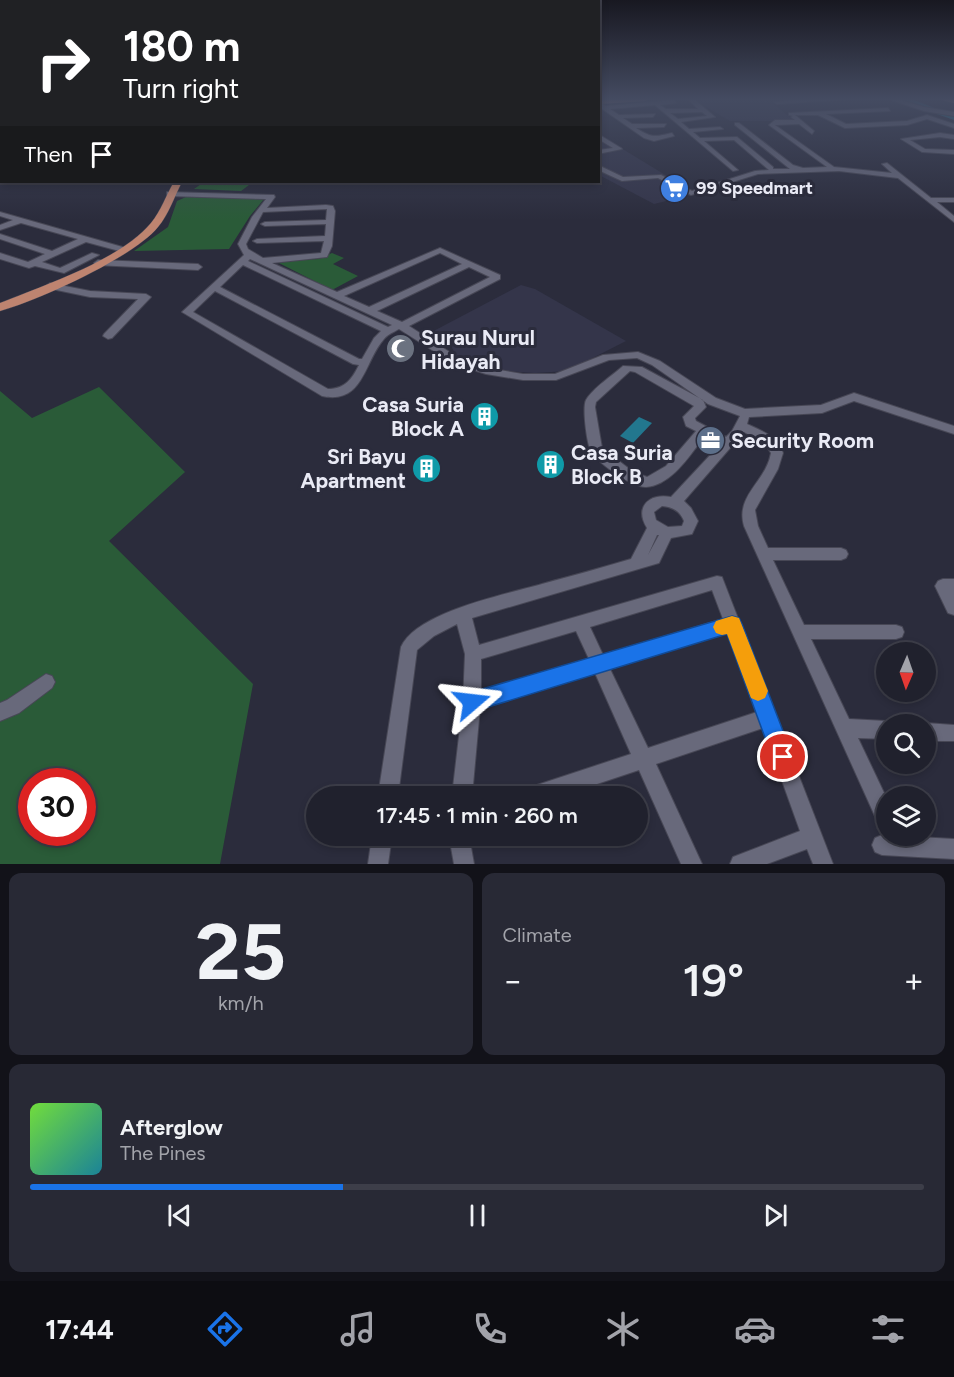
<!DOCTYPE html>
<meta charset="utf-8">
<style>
body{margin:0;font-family:Figtree,sans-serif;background:#282935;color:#f1f3f6;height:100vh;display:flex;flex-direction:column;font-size:22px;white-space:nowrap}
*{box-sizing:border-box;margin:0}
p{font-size:20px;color:#a2a3aa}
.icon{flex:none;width:33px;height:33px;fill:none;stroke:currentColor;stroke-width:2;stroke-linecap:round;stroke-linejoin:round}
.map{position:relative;height:864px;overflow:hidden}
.side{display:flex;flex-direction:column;gap:9px;padding:9px;background:#121219;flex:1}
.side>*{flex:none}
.hud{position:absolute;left:0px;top:0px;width:600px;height:183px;box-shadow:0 3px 9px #0003,0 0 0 2px #3d3e49;background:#202124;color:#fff;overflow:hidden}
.needle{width:39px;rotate:182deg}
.tools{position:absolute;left:876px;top:642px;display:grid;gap:12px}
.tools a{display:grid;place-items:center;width:60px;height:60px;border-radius:50%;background:#20212d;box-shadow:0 3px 9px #0003,0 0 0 2px #3d3e49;font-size:30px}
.speed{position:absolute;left:18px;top:768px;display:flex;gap:12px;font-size:30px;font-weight:700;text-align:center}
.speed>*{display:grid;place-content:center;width:78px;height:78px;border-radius:50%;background:#20212d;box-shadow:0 3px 9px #0003,0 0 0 2px #3d3e49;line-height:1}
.speed .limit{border:9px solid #d22;background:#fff;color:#111}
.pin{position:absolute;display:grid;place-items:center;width:51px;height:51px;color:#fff;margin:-26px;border:3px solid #fff;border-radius:50%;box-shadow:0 2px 6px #0007}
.me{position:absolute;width:66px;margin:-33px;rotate:73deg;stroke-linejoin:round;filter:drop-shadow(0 0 4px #0008)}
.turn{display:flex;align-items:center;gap:21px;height:126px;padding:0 24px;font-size:27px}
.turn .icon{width:78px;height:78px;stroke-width:2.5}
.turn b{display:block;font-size:42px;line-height:51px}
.then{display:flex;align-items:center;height:57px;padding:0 24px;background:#0003;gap:12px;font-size:22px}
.big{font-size:45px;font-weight:600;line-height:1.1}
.side .card{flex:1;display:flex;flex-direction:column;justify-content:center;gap:9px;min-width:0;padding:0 21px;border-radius:12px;background:#282935}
.side .dial{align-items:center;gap:0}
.dial b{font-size:78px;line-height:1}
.song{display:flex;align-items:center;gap:18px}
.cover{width:72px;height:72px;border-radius:9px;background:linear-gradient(135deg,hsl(100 70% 55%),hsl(190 70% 35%))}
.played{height:6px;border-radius:3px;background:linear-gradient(90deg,#1a73e8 35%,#3d3e49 35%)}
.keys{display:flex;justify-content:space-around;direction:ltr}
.heat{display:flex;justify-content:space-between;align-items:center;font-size:33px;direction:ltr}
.side .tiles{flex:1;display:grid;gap:9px;grid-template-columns:1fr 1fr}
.card:last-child{grid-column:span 2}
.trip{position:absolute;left:306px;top:786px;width:342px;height:60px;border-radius:30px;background:#20212d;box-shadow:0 3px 9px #0003,0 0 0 2px #3d3e49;font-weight:600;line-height:60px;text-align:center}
.tabs{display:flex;height:96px;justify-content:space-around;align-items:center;background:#0d0d12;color:#a2a3aa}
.tabs .icon{width:42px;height:42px}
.tabs .current{color:#1a73e8}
.tabs b{font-size:27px;color:#f1f3f6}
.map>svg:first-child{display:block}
.built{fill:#34354a}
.green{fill:#2a5b38;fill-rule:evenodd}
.water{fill:#22778e}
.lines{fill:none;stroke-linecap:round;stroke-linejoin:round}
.river{fill:#22778e;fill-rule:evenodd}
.minor-casing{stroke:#474755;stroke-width:2}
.major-casing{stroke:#474755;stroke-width:1}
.minor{fill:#68697b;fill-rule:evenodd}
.major{fill:#be8470;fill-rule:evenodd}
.route{fill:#1a73e8;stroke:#114b97;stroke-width:1.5}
.slow{fill:#f59e0b}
.labels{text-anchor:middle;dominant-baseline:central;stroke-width:6;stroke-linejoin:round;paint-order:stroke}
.far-poi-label{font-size:18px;font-weight:bold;fill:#e9eaf5;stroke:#2b2c3c;text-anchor:start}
.poi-label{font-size:21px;font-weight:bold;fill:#e9eaf5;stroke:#2b2c3c;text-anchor:start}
</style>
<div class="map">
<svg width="954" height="864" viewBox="0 0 954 864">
<rect width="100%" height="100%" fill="#2b2c3c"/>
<g class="built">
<polygon points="693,99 768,99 794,121 730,121"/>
<polygon points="598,134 690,190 695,194 654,204 599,175"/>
<polygon points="521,285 535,289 626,341 567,371 535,373 506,371 477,364 456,355 451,346 426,335"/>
</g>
<g class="green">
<polygon points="204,182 253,182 241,191 194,189"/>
<polygon points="186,197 264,199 250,216 229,249 134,251 168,227 177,201"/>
<polygon points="332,253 344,258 333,264 358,276 332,290 275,261 319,259"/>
<path d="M99,387L185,472L109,541L253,684L220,864H0V391L32,418ZM32,782H82V832H32Z"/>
</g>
<polygon class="water" points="639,417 652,423 633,443 620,436"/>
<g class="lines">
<g class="river">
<polygon points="904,99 912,99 954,116 954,120 917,107"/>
<rect x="0" y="115" width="2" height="4"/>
</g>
<defs>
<g id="minor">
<path d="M688,99H694L715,117L681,122L689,129L720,127L723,129L693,132L700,138L737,137L773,167V169H790L735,125V123H739L793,165L803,168L827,167L769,125L775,120H795L791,117L793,116L789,115V113L888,108L890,111L826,114L846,124L907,121L927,115L954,124V128L927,119L907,125L845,128L818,115H795L814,131L812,134L799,124L775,125L834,167L892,173L882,164L887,163L931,198H954V202H937L954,216V222L898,178L839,171L758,174L691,195L658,178L622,181L598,170V165L623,177L661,175L692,191L755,171L769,170L734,140L704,141L738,170L733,171L655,105L610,109L619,115L655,114L653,117L623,118L632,124H666L664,127L636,128C652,138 654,137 672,133L674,136L654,141L644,138L598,106V102L606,106L674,100L676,103L660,105L666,109H698ZM702,112L707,116L678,119L670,113Z"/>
<polygon points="803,99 852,99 777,104 774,102"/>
<polygon points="888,99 897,99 924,107 954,112 954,116 924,111"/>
<rect x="0" y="106" width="2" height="4"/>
<polygon points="940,133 954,135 954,139 940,137 910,140 925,149 954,150 954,154 922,152 901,139"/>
<polygon points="598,134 621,148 622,149 598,154 598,150 613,148 598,139"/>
<path d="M167,192L274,195L275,197L267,208L326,205L333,206L335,211L332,246L327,257L272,263L337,292L440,248L500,275V279L409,326L462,360L488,368L523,374H555L603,355L638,352L660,361L716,398L745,409L821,405L854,393L954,426V434L854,401L822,413L749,417L747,424C762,431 777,436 783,453L778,469L755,510L758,526L768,548H841L846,550L848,554L846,558L841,560H773L804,625H896L902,627L904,632L902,637L896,639H811L849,719L886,721L893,724H886V739L858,738L886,797V828L879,825L744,526C735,495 766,482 771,453L764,443L744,432L684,501L691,508L698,521L692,534L671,538L659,563L472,618L479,645L717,576L722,577L833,864H813L807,849L767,864H730L733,857L800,831L763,728L656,764L702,864H681L639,770L561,796H524L527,789L534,786L631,754L595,673L480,708L472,796H452L463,702L465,654L457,624L434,636L417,650L398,796H378L401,647C416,612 507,594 542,584C571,576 601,568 631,559L647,528C634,507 649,493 671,497L713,452L698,445C686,461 668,486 646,487C631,487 601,465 592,453C587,447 582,407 586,400C593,388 613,375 623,366L642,367L703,400L706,407L695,418L696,421L726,437L732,431L740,416L708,404L652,365L637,358L609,360L556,380H523L486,374L454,364L399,329C394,332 388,334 384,339C364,361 364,405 322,396L182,312L244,255L238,244L252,217L266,199L170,196H167ZM327,209L326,220L265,222L261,224L265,226L326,224L325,236L257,239L253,241L257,243L324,241L321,253L263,258L248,249L246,244L263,212ZM440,253L462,264L369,307L344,296ZM250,259L392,325L388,327L248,261ZM243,265L381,331L374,338L362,359H359L220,287ZM469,267L490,277L402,322L377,311ZM215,291L353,364L359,365C352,379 345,389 328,389L193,312ZM630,371L635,372L694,406L683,417L686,426L696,431L666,466L647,477L632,471L602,448L595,407L596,402ZM705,436L720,444L704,438ZM662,506C673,507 680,511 684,521L682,526L668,527L656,520L654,512ZM657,535H659L648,555ZM712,590L723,619L603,655L590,627ZM576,631L589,659L481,691V659ZM728,632L757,712L648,748L610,669Z"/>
<polygon points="0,212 126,248 127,250 123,252 86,242 42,262 60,268 92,253 99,255 64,273 35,266 29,268 0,259 0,253 28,262 45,254 0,239 0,234 52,251 78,239 21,223 0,230 0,225 13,220 0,216"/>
<polygon points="98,260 198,264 202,267 198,270 95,265 94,263"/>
<polygon points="50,283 90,291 146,294 151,297 112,338 108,339 103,336 104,334 138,299 90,297 47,288 46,286"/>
<polygon points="943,579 954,579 954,615 948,613 935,586 938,581"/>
<polygon points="46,674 52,676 55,682 52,688 19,713 0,721 0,703 7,700"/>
<polygon points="926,723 954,725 954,741 926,741 926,724 922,724"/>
<polygon points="882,835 954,839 954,859 882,855 875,852 872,845 875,838"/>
<polygon points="372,836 392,836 388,864 368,864"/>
<polygon points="449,836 469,836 474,864 454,864"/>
</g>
<g id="major">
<polygon points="648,99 645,101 598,104 598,100"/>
<polygon points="941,99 954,99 954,103 942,100"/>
<path d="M174,182H182C174,197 169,214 158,227C134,257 39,300 0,311V303C45,285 120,260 151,223C161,211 166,195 174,182Z"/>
</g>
</defs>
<use href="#minor" class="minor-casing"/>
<use href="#major" class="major-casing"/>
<use href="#minor" class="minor"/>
<use href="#major" class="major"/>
</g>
<linearGradient id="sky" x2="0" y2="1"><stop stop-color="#181821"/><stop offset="0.45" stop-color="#444b61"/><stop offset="1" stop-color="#444b61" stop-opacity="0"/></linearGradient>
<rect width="954" height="220" fill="url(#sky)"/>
<polygon class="route" points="732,616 739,618 742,624 793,757 790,765 783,768 775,765 727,634 472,712 465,709 462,702 465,695 472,692"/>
<polygon class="slow" points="732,616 739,618 768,691 765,698 758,701 751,698 727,634 722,635 716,633 713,627 716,621"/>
<defs>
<symbol id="supermarket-disc" viewBox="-11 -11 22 22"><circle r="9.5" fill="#3f7fe0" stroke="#2b2c3c"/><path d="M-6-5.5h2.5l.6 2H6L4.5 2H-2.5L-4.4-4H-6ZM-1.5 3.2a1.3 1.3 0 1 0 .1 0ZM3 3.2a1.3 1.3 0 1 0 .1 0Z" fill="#fff"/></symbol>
<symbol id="mosque-disc" viewBox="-11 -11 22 22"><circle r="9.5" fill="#6b7280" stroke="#2b2c3c"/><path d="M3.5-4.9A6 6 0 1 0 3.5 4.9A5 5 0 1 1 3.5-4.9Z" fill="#fff"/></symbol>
<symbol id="building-disc" viewBox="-11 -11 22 22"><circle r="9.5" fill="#0f9aa8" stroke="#2b2c3c"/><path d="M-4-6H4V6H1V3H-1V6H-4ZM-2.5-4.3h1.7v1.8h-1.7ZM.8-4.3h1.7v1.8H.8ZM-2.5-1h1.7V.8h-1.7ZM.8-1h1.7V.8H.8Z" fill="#fff"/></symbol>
<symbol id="office-disc" viewBox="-11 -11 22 22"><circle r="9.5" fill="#5c6f8a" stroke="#2b2c3c"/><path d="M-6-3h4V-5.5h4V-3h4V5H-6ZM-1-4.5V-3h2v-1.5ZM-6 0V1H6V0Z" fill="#fff"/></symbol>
</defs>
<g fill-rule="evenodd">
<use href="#supermarket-disc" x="658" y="172" width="33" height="33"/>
<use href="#mosque-disc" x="384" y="332" width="33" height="33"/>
<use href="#building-disc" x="468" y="400" width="33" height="33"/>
<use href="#office-disc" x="694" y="424" width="33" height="33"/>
<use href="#building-disc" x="534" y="448" width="33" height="33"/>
<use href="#building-disc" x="410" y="452" width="33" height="33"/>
</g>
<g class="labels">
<g class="far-poi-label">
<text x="696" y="188">99 Speedmart</text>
</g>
<g class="poi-label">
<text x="421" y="337">Surau Nurul<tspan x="421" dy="24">Hidayah</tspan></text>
<text x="464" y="404" text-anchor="end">Casa Suria<tspan x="464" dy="24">Block A</tspan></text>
<text x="731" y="440">Security Room</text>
<text x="571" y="452">Casa Suria<tspan x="571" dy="24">Block B</tspan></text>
<text x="406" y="456" text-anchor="end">Sri Bayu<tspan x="406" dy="24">Apartment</tspan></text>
</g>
</g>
</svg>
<div class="tools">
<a><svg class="needle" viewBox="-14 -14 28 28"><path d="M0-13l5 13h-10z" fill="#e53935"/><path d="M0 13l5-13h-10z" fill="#a2a3aa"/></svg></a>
<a><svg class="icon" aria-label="search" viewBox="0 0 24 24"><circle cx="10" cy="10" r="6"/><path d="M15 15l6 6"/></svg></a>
<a><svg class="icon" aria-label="layers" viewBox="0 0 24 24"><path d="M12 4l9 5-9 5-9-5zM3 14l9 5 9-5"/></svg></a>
</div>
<div class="speed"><div class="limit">30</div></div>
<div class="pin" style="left:783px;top:757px;background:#d93025"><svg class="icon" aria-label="arrive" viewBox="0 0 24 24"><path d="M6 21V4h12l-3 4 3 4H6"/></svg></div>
<svg class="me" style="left:472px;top:702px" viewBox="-20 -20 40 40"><path d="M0-17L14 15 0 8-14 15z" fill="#1a73e8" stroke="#fff" stroke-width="4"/></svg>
<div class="trip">17:45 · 1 min · 260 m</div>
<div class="hud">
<div class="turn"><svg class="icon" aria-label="right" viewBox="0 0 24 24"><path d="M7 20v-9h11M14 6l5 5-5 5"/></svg><div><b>180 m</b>Turn right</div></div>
<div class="then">Then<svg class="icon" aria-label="arrive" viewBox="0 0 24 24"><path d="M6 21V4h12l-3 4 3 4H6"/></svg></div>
</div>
</div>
<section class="side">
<div class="tiles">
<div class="card dial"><b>25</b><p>km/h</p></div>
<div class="card"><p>Climate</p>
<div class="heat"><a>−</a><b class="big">19°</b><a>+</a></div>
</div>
<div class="card">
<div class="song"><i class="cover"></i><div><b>Afterglow</b><p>The Pines</p></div></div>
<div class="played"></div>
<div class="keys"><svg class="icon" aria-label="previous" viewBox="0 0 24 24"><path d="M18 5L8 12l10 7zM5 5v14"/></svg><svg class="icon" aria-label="pause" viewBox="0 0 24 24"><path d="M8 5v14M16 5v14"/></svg><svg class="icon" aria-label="next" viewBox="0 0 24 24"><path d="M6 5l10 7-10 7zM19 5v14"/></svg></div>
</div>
</div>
</section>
<nav class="tabs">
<b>17:44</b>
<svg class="icon current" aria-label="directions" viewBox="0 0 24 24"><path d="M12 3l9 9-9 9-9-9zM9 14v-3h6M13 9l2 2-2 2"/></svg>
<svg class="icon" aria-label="music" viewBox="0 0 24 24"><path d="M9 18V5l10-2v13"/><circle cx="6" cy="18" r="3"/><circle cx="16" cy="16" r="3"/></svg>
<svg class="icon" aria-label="phone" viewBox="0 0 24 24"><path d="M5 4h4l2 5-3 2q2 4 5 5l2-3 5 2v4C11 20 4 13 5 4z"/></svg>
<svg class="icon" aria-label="climate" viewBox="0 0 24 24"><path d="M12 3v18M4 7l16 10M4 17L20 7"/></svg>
<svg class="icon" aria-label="car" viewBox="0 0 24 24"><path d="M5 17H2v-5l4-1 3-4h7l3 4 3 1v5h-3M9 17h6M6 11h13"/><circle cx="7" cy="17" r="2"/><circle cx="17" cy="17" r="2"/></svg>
<svg class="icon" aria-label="filters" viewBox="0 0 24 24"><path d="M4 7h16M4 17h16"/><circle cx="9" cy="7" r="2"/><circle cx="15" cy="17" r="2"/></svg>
</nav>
